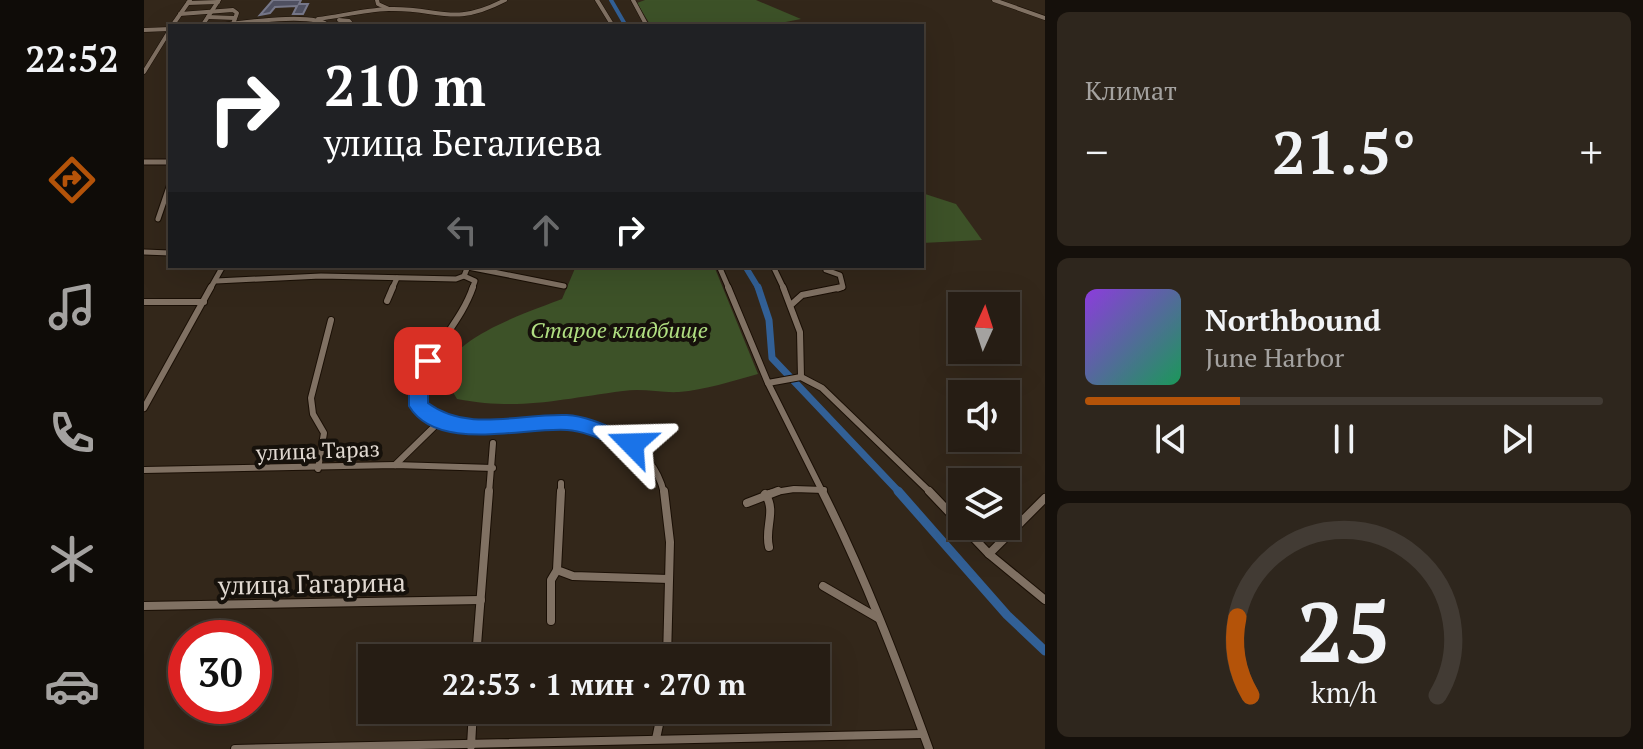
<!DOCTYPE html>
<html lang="ru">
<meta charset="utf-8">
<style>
body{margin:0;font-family:"PT Serif",serif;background:#2e261d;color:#f1f3f6;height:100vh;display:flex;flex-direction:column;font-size:30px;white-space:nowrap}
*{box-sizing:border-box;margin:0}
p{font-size:26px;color:#a4a2a0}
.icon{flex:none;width:44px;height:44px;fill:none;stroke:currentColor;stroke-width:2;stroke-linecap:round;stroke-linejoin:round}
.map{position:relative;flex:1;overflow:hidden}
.panel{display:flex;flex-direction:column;gap:12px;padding:12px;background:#15100b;width:598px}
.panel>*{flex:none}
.hud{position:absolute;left:24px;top:24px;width:756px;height:244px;border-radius:0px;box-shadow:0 8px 32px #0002,0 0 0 2px #423b34;background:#202124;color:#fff;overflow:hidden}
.needle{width:52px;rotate:3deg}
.controls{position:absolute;left:804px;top:292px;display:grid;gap:16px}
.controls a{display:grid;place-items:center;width:72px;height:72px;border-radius:0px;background:#261d14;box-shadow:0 8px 32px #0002,0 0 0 2px #423b34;font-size:40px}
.speed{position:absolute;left:24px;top:620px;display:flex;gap:16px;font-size:40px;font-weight:700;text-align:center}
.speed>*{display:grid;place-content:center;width:104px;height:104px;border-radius:50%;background:#261d14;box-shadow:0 8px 32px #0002,0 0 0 2px #423b34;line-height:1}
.speed .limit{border:12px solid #d22;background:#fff;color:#111}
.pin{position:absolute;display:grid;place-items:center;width:68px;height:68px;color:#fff;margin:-34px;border-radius:16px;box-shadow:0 4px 12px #0006}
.me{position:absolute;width:88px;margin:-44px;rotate:292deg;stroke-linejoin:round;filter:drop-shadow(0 0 6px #0008)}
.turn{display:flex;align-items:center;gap:28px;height:168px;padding:0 24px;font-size:36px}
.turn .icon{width:104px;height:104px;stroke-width:2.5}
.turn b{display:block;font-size:56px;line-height:68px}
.lanes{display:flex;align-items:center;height:76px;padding:0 24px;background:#0003;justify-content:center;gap:40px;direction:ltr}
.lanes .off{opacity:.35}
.big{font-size:60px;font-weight:800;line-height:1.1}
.panel .tile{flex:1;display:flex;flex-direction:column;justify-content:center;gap:12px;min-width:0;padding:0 28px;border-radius:12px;background:#2e261d}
.panel .dial{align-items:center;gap:0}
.dial svg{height:208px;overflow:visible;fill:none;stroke:#423b34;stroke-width:7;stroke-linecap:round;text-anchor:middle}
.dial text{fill:#f1f3f6;stroke:none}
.song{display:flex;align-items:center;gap:24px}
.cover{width:96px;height:96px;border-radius:12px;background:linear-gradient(135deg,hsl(270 70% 55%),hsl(150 70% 35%))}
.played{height:8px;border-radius:4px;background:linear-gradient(90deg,#b45309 30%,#423b34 30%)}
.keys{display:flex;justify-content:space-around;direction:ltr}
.heat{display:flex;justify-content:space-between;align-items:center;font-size:44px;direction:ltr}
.trip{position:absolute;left:214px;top:644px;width:472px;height:80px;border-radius:0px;background:#261d14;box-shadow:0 8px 32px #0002,0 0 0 2px #423b34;font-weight:800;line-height:80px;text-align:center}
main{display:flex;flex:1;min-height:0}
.dock{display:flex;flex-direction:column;width:144px;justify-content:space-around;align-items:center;background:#0f0c08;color:#a4a2a0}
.dock .icon{width:56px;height:56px}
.dock .selected{color:#b45309}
.dock b{font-size:36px;color:#f1f3f6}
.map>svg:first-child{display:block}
.green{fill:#3d5228}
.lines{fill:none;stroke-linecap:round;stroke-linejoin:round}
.canal-far3{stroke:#326096;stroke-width:4}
.canal-far2{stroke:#326096;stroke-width:6}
.canal-far1{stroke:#326096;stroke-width:7}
.canal{stroke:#326096;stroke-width:9}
.building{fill:#505162;stroke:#77788a;stroke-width:2}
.minor-far3-casing{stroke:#1a0f05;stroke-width:5}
.minor-far2-casing{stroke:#1a0f05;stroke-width:7}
.minor-far1-casing{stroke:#1a0f05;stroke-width:8}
.minor-casing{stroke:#1a0f05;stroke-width:10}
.minor-far3{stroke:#807163;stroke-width:4}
.minor-far2{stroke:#807163;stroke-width:5}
.minor-far1{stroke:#807163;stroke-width:6}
.minor{stroke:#807163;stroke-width:8}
.route{fill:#1a73e8;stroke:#114b97;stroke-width:2}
.labels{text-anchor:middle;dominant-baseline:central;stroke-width:8;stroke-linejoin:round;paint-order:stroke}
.park-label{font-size:22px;font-style:italic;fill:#b1e082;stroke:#16110b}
.street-label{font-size:22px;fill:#e1d9d1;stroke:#16110b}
.near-street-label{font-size:26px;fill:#e1d9d1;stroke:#16110b}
</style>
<main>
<nav class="dock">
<b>22:52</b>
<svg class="icon selected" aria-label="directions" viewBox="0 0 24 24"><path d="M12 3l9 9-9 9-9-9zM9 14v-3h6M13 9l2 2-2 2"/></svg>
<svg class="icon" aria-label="music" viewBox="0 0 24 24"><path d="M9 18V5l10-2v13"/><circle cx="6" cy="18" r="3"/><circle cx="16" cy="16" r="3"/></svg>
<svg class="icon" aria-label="phone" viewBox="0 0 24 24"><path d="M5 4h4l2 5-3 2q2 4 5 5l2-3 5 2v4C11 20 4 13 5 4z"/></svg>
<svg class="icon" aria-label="climate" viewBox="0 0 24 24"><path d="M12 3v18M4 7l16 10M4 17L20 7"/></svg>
<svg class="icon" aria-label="car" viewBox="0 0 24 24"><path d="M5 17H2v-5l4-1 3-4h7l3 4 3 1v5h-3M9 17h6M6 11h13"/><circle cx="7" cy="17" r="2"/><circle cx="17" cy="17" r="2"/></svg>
</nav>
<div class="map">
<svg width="901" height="749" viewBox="0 0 901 749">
<rect width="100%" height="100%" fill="#33271a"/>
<g class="green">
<polygon points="501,0 612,0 657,19 621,26 507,26 493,3"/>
<polygon points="778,193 812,204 838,240 778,243"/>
<path d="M432,266H570L614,374C588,381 561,390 535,392C516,393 499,388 479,391C416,399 377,411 313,399C309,392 303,383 302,376C299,339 390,310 418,299Z"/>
</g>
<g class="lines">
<polyline class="canal-far3" points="467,0 482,26"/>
<polyline class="canal-far2" points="601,266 615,289"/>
<polyline class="canal-far1" points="614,287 625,320 628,358 756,493"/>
<polyline class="canal" points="754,491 863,615 901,651"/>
</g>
<polygon class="building" points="129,0 157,0 155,4 164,4 159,14 149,14 153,6 131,7 126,13 116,15"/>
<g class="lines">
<defs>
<g id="minor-far3">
<polyline points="233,0 234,4 245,9"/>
<polyline points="453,0 469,26"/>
<polyline points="489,0 503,26"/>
<polyline points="850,0 901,18"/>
<polyline points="44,3 74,2"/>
<polyline points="36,14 89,10 93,13 89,24"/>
<polyline points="64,17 91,18"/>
<path d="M174,19C197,16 221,10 244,9C295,7 307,28 361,0"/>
<polyline points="195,20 205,21 209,26"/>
<polyline points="28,26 46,0"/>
<polyline points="58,26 75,0"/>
<path d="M67,26C90,24 170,11 185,26"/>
<polyline points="0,30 26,29"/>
<polyline points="0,72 26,30"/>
</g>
<g id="minor-far2">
<polyline points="0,162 26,162"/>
<polyline points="14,219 26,184"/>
<polyline points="0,252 26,253"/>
<polyline points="575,266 585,289"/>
<polyline points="629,266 640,289"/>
<polyline points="324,267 420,286"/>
<polyline points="682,270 696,275 699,287 694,289"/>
<polyline points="320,276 331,281 328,289"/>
<polyline points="72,281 177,276 312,279 320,276 324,266"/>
<polyline points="66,289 79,266"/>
<polyline points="248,289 253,278"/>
</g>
<g id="minor-far1">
<path d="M329,287C314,331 274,357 274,406C313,445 373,420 422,422C439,423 459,431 475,438C499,450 514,467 520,493"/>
<polyline points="584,287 624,383 679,493"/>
<polyline points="639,287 656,332 657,377"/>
<polyline points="243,301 249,287"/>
<polyline points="0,302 60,302"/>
<polyline points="648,304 658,295 698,287"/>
<polyline points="624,383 657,377 678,388 787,493"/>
<polyline points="0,408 67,287"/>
<polyline points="251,465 295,422"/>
<polyline points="174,469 180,433 169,414 167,398 187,320"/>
<polyline points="0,470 251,465 349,468"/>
<polyline points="345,493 349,443"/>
<polyline points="417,493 417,483"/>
<polyline points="625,493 650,489 680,490"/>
</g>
<g id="minor">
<polyline points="417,491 413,570 429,576 525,579"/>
<polyline points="520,491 526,542 523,658"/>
<path d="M678,491C720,574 753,661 785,749"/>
<polyline points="785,491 845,554 901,600"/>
<path d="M621,494C633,511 620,528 625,547"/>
<polyline points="603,503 634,491"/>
<polyline points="845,554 901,498"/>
<polyline points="679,586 734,618"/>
<polyline points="0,606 337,600"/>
<polyline points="407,621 407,580 413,570"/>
<polyline points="332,658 345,491"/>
<polyline points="512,739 518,710"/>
<polyline points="327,746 329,710"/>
<polyline points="91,749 779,734"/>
</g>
</defs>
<use href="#minor-far3" class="minor-far3-casing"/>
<use href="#minor-far2" class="minor-far2-casing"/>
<use href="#minor-far1" class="minor-far1-casing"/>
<use href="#minor" class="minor-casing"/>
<use href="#minor-far3" class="minor-far3"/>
<use href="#minor-far2" class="minor-far2"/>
<use href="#minor-far1" class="minor-far1"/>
<use href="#minor" class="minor"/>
</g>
<path class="route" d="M284,355L293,361L284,384V403C324,433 377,413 423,415C446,416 473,431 495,439L498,444L495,450L488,452C468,445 444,431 423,430C379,427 293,453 265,406V384L278,357Z"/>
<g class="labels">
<g class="park-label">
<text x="475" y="329">Старое кладбище</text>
</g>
<g class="street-label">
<text transform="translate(174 450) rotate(-2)">улица Тараз</text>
</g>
<g class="near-street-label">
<text transform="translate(168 583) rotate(-1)">улица Гагарина</text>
</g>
</g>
</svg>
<div class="controls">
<a><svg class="needle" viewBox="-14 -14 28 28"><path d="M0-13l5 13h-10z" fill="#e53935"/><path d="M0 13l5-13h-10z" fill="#a4a2a0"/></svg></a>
<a><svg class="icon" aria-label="sound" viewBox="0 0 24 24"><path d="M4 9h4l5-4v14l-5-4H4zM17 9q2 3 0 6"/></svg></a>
<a><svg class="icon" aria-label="layers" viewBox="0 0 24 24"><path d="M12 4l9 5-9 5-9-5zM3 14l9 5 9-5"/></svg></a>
</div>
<div class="speed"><div class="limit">30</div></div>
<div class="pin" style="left:284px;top:361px;background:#d93025"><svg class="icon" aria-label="arrive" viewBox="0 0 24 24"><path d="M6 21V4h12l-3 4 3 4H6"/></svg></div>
<svg class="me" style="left:488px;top:444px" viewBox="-20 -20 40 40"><path d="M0-17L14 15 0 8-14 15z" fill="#1a73e8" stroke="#fff" stroke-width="4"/></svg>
<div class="trip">22:53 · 1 мин · 270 m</div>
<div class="hud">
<div class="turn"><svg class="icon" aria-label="right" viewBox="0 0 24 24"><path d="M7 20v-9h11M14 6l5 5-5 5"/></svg><div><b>210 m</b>улица Бегалиева</div></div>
<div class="lanes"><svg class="icon off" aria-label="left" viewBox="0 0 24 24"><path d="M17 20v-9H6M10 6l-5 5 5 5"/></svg><svg class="icon off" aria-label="ahead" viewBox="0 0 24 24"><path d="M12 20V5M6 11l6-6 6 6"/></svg><svg class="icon" aria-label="right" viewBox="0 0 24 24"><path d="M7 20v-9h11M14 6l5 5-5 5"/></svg></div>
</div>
</div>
<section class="panel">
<div class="tile"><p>Климат</p>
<div class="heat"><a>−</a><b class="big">21.5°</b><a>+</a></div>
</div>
<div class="tile">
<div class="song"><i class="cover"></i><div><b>Northbound</b><p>June Harbor</p></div></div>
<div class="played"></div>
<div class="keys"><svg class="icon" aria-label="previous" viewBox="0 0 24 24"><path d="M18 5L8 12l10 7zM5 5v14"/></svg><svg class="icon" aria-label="pause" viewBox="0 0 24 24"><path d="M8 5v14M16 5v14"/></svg><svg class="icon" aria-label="next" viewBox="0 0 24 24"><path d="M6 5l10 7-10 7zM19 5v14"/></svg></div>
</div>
<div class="tile dial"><svg viewBox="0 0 100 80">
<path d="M14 69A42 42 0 1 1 86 69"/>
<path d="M14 69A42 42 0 0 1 9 39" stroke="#b45309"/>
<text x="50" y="56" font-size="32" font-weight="700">25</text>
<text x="50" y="72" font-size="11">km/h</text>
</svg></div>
</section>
</main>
